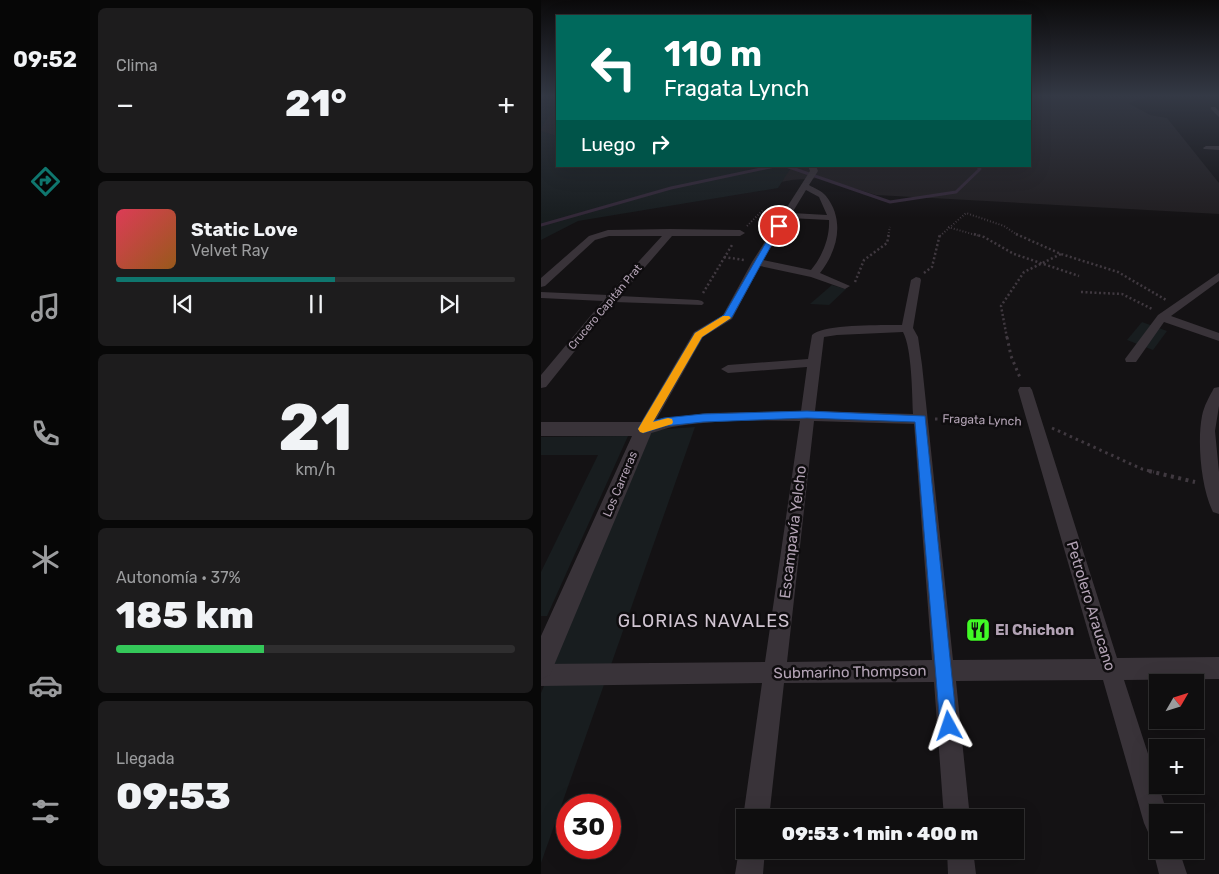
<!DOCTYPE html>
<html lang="es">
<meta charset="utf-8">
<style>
body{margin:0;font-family:Rubik,sans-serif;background:#1d1c1d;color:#f1f3f6;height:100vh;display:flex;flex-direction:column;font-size:19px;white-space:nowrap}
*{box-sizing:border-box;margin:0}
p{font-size:16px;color:#9b9c9e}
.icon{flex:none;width:28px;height:28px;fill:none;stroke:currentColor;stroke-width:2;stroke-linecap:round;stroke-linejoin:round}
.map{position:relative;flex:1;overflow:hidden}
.drawer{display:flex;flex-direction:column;gap:8px;padding:8px;background:#080808;width:451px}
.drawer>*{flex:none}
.top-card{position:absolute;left:15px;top:15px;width:475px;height:152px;border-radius:0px;box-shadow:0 5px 20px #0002,0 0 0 1px #2f2e2f;background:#00695c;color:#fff;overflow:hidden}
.needle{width:32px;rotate:51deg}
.controls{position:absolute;left:608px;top:674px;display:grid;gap:10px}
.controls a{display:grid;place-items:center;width:55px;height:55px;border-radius:0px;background:#0f0e0f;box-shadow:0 5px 20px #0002,0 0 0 1px #2f2e2f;font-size:25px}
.speed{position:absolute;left:15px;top:794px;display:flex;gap:10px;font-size:25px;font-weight:700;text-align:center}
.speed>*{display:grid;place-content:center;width:65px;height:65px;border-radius:50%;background:#0f0e0f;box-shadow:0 5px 20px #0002,0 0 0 1px #2f2e2f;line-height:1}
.speed .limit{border:8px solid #d22;background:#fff;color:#111}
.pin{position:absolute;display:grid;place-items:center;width:42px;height:42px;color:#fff;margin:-21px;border:2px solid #fff;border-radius:50%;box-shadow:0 1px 5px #0007}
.me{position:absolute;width:55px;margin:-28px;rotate:355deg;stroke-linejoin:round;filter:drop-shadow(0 0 4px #0008)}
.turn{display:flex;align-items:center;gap:18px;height:105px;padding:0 25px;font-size:22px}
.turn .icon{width:65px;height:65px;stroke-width:2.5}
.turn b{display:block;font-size:35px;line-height:42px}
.then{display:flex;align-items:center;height:48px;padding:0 25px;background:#0003;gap:10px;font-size:19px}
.big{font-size:38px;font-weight:800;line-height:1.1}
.drawer .widget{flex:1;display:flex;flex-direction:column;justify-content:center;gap:8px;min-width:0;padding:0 18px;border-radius:8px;background:#1d1c1d}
.drawer .dial{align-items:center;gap:0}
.dial b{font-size:65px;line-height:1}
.song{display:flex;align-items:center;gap:15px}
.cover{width:60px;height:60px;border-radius:8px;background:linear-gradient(135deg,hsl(350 70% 55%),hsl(30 70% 35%))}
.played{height:5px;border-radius:2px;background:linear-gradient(90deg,#0f766e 55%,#2f2e2f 55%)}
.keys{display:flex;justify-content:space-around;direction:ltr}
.heat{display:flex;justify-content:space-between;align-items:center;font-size:28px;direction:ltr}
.charge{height:8px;border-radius:4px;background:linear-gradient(90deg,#34c759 37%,#2f2e2f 0)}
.trip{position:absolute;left:195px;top:809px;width:288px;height:50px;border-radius:0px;background:#0f0e0f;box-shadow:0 5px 20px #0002,0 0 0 1px #2f2e2f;font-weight:800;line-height:50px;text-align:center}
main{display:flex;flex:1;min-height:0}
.dock{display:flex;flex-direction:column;width:90px;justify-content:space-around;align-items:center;background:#060606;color:#9b9c9e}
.dock .icon{width:35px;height:35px}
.dock .on{color:#0f766e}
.dock b{font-size:22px;color:#f1f3f6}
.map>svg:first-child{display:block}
.built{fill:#211e21}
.green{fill:#181d1f}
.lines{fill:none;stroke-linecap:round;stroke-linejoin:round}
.stream{stroke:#332838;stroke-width:3}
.path-far3{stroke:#403940;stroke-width:2;stroke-dasharray:1 2;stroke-linecap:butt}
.path-far2{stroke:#403940;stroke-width:2.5;stroke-dasharray:2 2.5;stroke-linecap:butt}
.path-far1{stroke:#403940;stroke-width:3;stroke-dasharray:2.5 4;stroke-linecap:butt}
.path{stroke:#403940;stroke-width:4;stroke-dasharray:3 4.5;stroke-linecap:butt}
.service{fill:#393339;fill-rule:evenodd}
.minor{fill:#393339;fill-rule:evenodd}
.tertiary{fill:#393339;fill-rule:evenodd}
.route{fill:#1a73e8;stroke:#114b97}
.slow{fill:#f59e0b}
.labels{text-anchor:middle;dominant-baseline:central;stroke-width:5;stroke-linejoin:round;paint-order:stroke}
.far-street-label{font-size:11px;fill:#b3a3b5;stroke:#0f0d0f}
.street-label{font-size:12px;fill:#b3a3b5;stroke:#0f0d0f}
.near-street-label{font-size:15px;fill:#b3a3b5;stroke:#0f0d0f}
.near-poi-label{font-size:15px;font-weight:bold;fill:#b3a3b5;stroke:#0f0d0f;text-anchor:start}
.near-quarter-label{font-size:18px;letter-spacing:1px;fill:#d0c4d1;stroke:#0f0d0f}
</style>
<main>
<nav class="dock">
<b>09:52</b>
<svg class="icon on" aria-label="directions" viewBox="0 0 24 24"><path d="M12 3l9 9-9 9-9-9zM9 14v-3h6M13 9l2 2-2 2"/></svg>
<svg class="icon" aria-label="music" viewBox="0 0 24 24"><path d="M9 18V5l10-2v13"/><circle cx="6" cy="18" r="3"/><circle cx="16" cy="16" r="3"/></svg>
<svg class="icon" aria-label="phone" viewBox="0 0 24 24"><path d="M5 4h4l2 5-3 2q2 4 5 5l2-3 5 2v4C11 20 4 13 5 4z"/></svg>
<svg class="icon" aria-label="climate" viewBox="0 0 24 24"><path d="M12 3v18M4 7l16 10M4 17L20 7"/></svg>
<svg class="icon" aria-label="car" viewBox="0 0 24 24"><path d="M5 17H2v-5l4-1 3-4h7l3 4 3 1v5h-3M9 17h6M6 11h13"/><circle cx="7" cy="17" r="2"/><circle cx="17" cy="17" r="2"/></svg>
<svg class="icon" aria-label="filters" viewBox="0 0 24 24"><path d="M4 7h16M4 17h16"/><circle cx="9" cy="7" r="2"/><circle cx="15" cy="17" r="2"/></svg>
</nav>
<section class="drawer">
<div class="widget"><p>Clima</p>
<div class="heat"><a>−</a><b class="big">21°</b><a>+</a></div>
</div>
<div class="widget">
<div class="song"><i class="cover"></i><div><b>Static Love</b><p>Velvet Ray</p></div></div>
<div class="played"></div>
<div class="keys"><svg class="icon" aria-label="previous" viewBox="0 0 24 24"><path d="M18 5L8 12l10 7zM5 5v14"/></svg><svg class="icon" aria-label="pause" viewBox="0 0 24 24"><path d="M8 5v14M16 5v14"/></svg><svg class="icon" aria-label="next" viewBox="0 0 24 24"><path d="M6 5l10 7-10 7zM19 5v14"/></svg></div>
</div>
<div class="widget dial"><b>21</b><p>km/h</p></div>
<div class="widget"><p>Autonomía · 37%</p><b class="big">185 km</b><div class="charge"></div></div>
<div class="widget"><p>Llegada</p><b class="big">09:53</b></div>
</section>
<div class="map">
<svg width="678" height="874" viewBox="0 0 678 874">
<rect width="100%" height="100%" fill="#141214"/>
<polygon class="built" points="16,96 16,166 489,166 489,96 610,96 587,103 609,115 626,118 678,183 678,214 335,195 280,178 251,180 0,224 0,99"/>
<g class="green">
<polygon points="16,96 16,111 7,117 0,129 0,99"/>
<polygon points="0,131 16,136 16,166 251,166 237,188 37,221 0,240"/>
<polygon points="291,285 305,289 288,305 269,304"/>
<polygon points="601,322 626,331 612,350 586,340"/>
<polygon points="154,427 0,863 0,693 105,439 113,430"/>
<polygon points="87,436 6,616 0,616 0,572 57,455 0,455 0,437"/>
</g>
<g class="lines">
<g class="stream">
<polyline points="245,166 349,202 415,192 439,169 436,166"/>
<polyline points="0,225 130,188 234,166"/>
</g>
<g class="path-far3">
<polyline points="206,226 222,210"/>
<polyline points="407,227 438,236"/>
<polyline points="347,236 349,227"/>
<polyline points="399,236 425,213 463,226 478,236"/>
</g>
<g class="path-far2">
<polyline points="433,234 443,237 473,254 538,276"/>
<polyline points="475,234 520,254 577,272 625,300"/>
<polyline points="183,257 203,260"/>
<polyline points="383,273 391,267 399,234"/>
<polyline points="314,282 323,260 346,243 348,234"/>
<polyline points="540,292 581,294 611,309"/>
<polyline points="162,293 191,245"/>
<polyline points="466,338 460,306 483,272 520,254"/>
</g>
<g class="path-far1">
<polyline points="466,337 470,356 480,380"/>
<polyline points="394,419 478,421"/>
<polyline points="511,428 601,469 613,472"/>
</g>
<polyline class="path" points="608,471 654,482"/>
<polygon class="service" points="0,96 4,96 0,98"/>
<g class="minor">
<polygon points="670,107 674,107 678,111 678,117 670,109"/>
<polygon points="665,146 678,146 678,150 663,149 662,148"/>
<path d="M267,166H275L277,171L268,185C273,188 281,191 285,196C304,220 297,250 279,273L309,286L304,289L270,277L219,266L191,319L162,337L115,420L166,413L260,411L266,367L187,373L180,369L187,365L267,359L271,335C281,324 344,325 361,325L370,280L375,277L379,278L380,280L372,328L377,337L381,365L412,660L555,659L477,390L479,387H489L491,390L576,658L678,657V679L583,680L626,812H616V836L607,832L603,823L562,680L415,681L429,818H403L393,682L243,683L228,818H204V822L202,818L221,683L0,686V664L224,662L259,421C216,420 173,420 131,427C121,429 108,436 98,433L96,429L153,332L182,315L211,262L269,171ZM265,190L278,197L286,215L251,213ZM248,218L288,220C289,238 281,257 270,270L222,260ZM362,332C371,349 371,393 372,414L274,411L283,337L296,335ZM273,421L373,424L391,660L246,662Z"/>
<polygon points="129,229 199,230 204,233 199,236 131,236 79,296 157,300 161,301 163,303 161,305 73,302 5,387 0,388 0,375 62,301 0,298 0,292 67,295 121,236 68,236 54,240 4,286 0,287 0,278 48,236 67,230"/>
<polygon points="678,273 678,281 630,316 678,333 678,341 623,322 595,362 585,362 584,359 617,315"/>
<path d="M678,387V406L674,431L678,472V514L672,512C660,488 656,442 661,416C663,406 668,397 673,388Z"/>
<polygon points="204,840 204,850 224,850 222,874 194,874 198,850"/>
<polygon points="616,841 616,850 638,850 646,874 618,874 612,850"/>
<polygon points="406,850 432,850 435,874 407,874"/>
</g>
<polygon class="tertiary" points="0,422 103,422 110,424 112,429 9,675 0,679 0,636 91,436 0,436"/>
</g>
<linearGradient id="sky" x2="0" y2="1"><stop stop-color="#0b0a0b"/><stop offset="0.44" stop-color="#343945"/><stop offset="1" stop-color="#343945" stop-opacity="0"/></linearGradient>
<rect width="678" height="218" fill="url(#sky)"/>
<polygon class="route" points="235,225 241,226 191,317 161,337 112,421 123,418 162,414 266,411 384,416 416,726 414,732 408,735 401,732 399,726 374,422 266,418 162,422 124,426 102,433 97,429 154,333 183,315"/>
<polygon class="slow" points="182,316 188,316 190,318 161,337 112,422 127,418 131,419 132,422 131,424 102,433 99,432 97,429 154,333"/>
<defs>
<symbol id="restaurant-square" viewBox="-11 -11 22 22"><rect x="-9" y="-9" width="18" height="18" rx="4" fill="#41f926" stroke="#0f0d0f"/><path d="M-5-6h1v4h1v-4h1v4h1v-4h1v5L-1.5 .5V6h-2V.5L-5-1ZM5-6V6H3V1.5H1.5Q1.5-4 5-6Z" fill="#111"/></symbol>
</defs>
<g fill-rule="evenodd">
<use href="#restaurant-square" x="423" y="616" width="28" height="28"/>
</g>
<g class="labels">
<g class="far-street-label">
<text transform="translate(64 307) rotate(-50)">Crucero Capitán Prat</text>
</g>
<g class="street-label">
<text transform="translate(441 420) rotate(2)">Fragata Lynch</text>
<text transform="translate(79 484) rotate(-67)">Los Carreras</text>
</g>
<g class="near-street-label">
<text transform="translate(252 532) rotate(-83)">Escampavía Yelcho</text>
<text transform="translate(550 606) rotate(73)">Petrolero Araucano</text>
<text transform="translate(309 672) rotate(-1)">Submarino Thompson</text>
</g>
<g class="near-poi-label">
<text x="454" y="630">El Chichon</text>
</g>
<g class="near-quarter-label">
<text x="163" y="621">GLORIAS NAVALES</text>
</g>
</g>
</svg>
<div class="controls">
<a><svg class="needle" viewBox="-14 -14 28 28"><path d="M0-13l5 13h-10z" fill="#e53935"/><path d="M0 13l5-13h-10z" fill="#9b9c9e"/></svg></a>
<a>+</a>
<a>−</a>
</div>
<div class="speed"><div class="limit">30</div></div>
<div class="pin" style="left:238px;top:226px;background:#d93025"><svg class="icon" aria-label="arrive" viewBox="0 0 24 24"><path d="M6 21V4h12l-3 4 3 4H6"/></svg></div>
<svg class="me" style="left:408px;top:726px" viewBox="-20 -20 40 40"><path d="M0-17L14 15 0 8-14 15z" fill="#1a73e8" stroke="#fff" stroke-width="4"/></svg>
<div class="trip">09:53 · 1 min · 400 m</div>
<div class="top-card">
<div class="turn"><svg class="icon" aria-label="left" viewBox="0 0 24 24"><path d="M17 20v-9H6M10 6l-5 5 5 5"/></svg><div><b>110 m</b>Fragata Lynch</div></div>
<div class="then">Luego<svg class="icon" aria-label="right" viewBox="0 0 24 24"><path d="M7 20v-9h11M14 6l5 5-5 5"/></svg></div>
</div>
</div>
</main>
